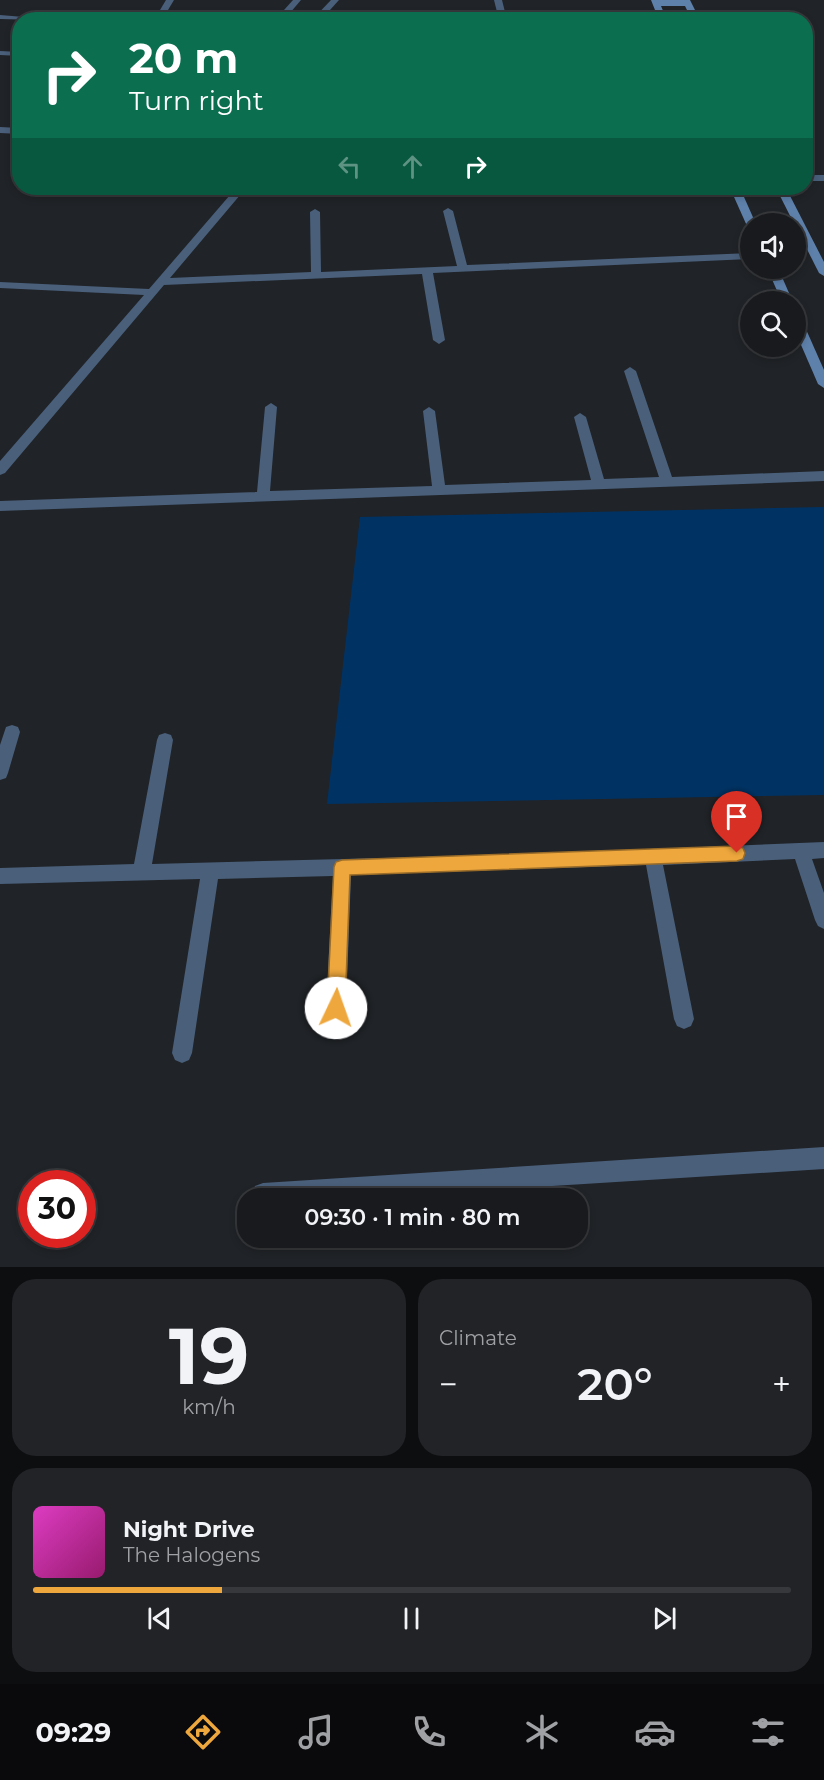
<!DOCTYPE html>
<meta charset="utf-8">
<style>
body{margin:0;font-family:Montserrat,sans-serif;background:#212326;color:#f1f3f6;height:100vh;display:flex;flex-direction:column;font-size:22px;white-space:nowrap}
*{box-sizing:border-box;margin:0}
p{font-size:20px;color:#9fa1a4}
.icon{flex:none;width:33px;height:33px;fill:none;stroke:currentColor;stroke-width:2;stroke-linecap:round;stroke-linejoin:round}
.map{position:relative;height:1267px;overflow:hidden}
.sheet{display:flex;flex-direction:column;gap:12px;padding:12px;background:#0d0e10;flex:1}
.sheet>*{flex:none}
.banner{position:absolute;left:12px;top:12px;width:801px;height:183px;border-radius:24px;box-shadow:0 3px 9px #0003,0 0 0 2px #36383b;background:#0b6e4f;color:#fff;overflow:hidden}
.buttons{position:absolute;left:740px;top:213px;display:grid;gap:12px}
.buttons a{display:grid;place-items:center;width:66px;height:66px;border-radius:50%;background:#181a1d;box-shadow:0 3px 9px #0003,0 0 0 2px #36383b;font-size:30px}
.speed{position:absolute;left:18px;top:1170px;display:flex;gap:12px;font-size:30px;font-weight:700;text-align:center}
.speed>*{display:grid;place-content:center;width:78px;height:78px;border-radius:50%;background:#181a1d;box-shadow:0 3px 9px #0003,0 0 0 2px #36383b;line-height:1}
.speed .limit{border:9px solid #d22;background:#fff;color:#111}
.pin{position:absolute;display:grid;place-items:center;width:51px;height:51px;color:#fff;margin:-62px -26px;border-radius:50% 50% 50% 0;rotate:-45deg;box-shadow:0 0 6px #0007}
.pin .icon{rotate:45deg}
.me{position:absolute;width:66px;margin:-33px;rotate:3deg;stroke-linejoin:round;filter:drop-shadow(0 0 4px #0008)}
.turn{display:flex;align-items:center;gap:21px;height:126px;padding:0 18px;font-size:27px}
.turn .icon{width:78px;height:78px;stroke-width:2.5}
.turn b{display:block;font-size:42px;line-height:51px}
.lanes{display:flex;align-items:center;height:57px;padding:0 18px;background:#0003;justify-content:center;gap:30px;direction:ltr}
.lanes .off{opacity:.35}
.big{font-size:45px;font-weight:600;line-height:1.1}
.sheet .widget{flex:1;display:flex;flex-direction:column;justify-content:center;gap:9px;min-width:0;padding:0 21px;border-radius:24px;background:#212326}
.sheet .dial{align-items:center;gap:0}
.dial b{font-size:78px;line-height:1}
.song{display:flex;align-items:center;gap:18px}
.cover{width:72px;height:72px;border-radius:9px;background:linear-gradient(135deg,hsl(310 70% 55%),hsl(320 70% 35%))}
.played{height:6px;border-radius:3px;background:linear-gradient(90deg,#eea73d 25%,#36383b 25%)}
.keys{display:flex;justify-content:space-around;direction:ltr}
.heat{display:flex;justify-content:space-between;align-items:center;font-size:33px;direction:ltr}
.sheet .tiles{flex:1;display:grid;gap:12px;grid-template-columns:1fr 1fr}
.widget:last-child{grid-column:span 2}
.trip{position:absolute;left:237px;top:1188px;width:351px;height:60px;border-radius:24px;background:#181a1d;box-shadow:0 3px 9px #0003,0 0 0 2px #36383b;font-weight:600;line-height:60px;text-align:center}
.tab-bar{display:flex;height:96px;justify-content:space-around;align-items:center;background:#0a0a0c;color:#9fa1a4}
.tab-bar .icon{width:42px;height:42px}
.tab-bar .current{color:#eea73d}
.tab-bar b{font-size:27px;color:#f1f3f6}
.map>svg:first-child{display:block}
.green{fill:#003364}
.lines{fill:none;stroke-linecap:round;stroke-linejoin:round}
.street{fill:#495f7a;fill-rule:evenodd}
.secondary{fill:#5e81ab;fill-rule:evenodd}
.route{fill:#eea73d;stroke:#9b6d28;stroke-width:1.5}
</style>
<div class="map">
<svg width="824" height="1267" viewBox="0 0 824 1267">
<rect width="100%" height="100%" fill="#202327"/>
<polygon class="green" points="824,507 824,795 327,804 360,517"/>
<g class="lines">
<g class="street">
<polygon points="166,0 174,0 162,20 154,20"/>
<polygon points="293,0 301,0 284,20 275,20"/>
<polygon points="331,0 339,0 321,20 312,20"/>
<polygon points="494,0 502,0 507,20 499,20"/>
<polygon points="0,15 36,18 40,20 0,19"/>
<polygon points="0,51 20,52 20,56 0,55"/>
<polygon points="0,127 20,128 20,134 0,133"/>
<rect x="806" y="175" width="18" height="6"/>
<polygon points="236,188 246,188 170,278 311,272 310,212 315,209 320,212 321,272 457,266 443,211 448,208 453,211 467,265 750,253 750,259 433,273 445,340 439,344 433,340 422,274 164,285 5,473 0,475 0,461 144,295 0,288 0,282 149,289"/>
<polygon points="630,367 636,371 672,477 824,471 824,481 0,511 0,501 257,492 265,407 271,403 277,407 270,491 432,486 423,411 429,407 435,411 445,485 591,480 574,417 580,413 586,417 604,479 659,477 624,371"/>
<polygon points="12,725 18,727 20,732 8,773 6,778 0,780 0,745 6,727"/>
<polygon points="165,733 171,735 173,740 152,864 501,855 824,842 824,858 812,859 824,893 824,929 818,926 815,920 795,859 663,865 694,1019 691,1026 684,1029 677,1026 674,1019 646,865 351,875 346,1008 343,1015 336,1018 329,1015 326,1008 333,876 218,879 192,1053 189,1060 182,1063 175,1060 172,1053 200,879 0,884 0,868 134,864 157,740 159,735"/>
<polygon points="824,1147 824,1169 360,1198 254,1198 252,1194 255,1186 263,1183"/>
</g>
<g class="secondary">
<polygon points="651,0 690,0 700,20 692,20 685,6 661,6 667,20 659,20"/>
<polygon points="730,188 740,188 756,224 747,226"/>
<polygon points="776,188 786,188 824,262 824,276 819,273"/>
<polygon points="767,268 778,268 793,302 782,302"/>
<polygon points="795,315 801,318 824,370 824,388 818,384 795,331"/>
</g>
</g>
<polygon class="route" points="737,846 743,848 745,853 743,859 737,861 350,875 345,1008 342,1015 336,1017 330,1015 327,1008 334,867 336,862 342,860"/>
</svg>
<div class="buttons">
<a><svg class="icon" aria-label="sound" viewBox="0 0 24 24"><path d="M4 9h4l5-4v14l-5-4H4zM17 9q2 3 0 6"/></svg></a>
<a><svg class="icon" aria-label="search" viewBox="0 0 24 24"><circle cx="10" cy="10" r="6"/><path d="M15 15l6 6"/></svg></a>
</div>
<div class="speed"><div class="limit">30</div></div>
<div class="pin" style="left:737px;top:853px;background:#d93025"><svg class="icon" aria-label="arrive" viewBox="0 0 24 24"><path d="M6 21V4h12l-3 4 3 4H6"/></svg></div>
<svg class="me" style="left:336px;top:1008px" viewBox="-20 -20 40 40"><circle r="19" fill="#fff"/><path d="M0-13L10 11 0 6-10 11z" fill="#eea73d"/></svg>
<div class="trip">09:30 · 1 min · 80 m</div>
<div class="banner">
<div class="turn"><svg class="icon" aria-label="right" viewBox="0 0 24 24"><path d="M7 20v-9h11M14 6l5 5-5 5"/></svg><div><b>20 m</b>Turn right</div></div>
<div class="lanes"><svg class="icon off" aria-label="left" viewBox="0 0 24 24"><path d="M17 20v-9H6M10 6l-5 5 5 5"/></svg><svg class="icon off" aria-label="ahead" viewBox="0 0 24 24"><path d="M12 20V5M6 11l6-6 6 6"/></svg><svg class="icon" aria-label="right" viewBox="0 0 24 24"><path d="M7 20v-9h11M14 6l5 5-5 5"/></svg></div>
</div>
</div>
<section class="sheet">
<div class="tiles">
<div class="widget dial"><b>19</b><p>km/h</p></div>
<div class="widget"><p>Climate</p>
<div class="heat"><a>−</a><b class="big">20°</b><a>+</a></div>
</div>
<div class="widget">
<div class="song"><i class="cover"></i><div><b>Night Drive</b><p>The Halogens</p></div></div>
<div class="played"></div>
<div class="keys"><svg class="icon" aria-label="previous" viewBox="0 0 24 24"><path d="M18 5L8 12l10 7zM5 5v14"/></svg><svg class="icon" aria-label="pause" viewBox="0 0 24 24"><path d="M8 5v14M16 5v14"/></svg><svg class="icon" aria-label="next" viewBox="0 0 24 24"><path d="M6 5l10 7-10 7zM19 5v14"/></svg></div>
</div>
</div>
</section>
<nav class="tab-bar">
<b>09:29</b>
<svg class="icon current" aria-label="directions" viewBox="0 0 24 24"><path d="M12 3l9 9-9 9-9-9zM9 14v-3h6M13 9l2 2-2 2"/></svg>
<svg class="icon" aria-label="music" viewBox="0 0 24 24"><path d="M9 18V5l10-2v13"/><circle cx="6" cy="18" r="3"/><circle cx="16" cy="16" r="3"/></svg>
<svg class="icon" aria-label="phone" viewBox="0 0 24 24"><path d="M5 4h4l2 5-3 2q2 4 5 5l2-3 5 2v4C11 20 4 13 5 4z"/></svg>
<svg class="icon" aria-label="climate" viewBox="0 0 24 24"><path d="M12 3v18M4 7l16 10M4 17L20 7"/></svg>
<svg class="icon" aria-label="car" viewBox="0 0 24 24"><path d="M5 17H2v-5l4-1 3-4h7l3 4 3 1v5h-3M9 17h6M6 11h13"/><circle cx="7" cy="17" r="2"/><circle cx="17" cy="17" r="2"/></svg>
<svg class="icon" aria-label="filters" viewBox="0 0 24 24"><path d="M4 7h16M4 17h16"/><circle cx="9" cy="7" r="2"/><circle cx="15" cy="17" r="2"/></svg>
</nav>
